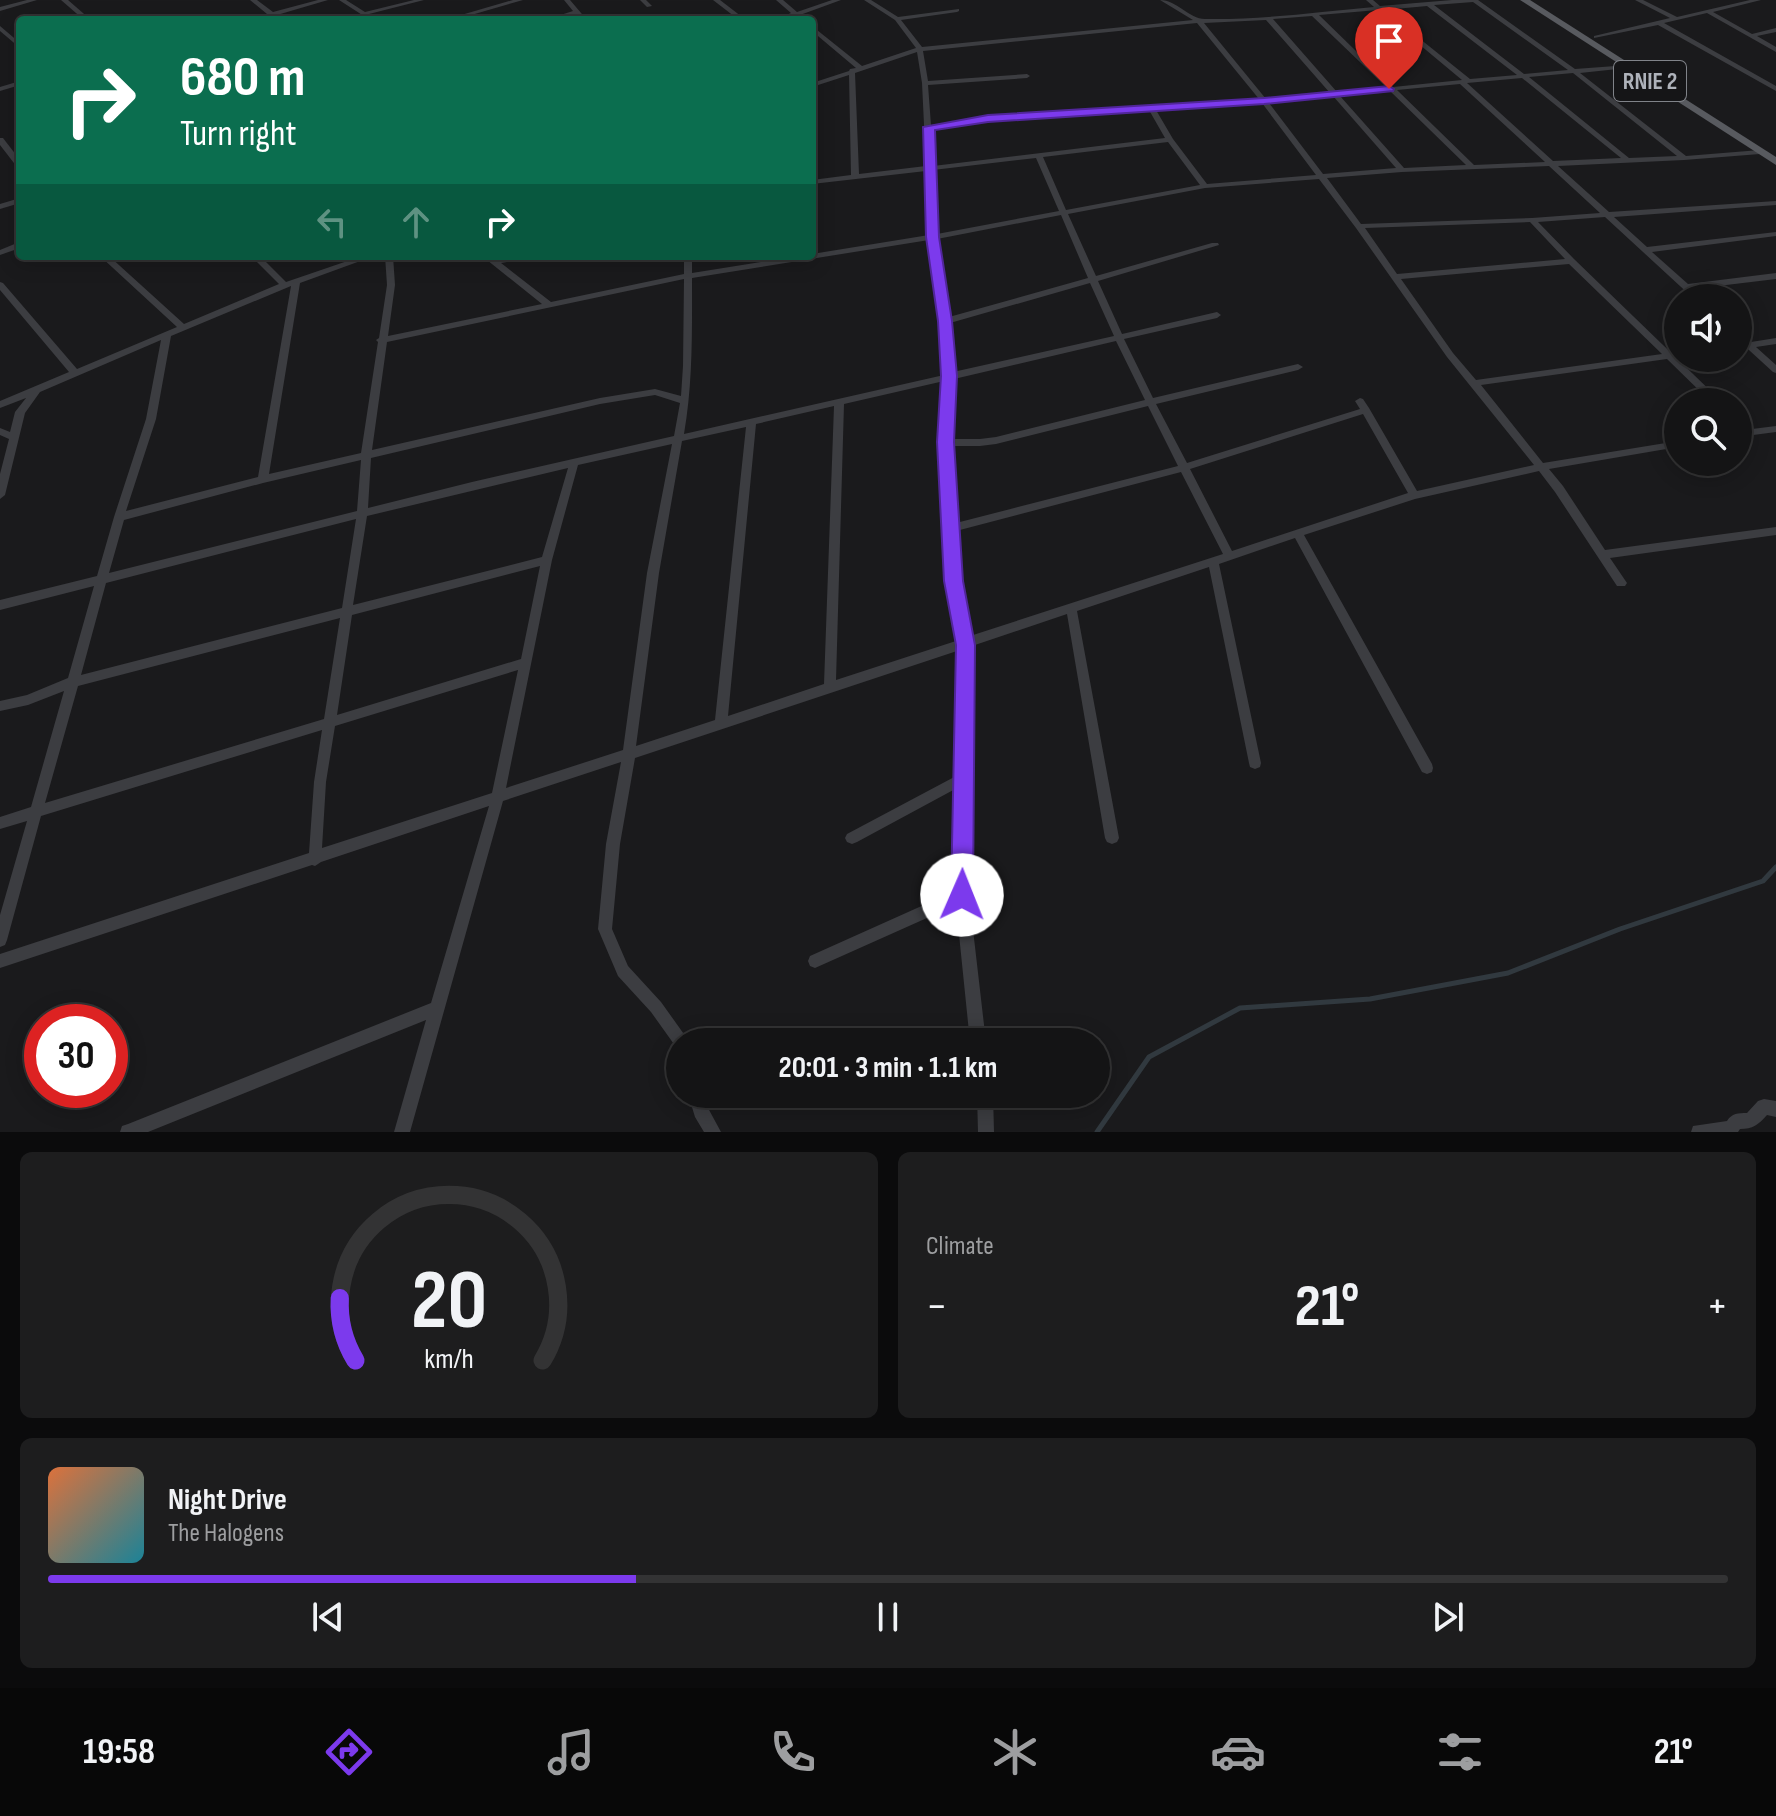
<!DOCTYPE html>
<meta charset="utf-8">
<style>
body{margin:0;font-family:"Sofia Sans Condensed",sans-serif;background:#1d1d1e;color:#f1f3f6;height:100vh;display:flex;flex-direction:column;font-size:30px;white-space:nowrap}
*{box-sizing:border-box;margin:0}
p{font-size:26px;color:#9d9ea0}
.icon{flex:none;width:44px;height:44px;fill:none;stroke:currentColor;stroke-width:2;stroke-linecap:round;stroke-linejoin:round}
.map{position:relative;height:1132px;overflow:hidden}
.side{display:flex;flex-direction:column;gap:20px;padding:20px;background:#0b0b0c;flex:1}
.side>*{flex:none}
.banner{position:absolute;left:16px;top:16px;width:800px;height:244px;border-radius:8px;box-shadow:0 4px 20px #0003,0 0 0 2px #333334;background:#0b6e4f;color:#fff;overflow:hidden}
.tools{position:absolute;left:1664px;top:284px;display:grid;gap:16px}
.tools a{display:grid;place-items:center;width:88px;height:88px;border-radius:50%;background:#141415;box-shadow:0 4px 20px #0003,0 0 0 2px #333334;font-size:40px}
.speed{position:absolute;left:24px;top:1004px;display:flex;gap:16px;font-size:40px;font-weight:700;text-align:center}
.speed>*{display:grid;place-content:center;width:104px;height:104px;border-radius:50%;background:#141415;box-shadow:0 4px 20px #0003,0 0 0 2px #333334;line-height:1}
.speed .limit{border:12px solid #d22;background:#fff;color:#111}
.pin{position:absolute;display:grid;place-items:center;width:68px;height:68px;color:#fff;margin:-82px -34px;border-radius:50% 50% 50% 0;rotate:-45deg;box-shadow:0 0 8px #0007}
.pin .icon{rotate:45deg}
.me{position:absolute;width:88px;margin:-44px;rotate:1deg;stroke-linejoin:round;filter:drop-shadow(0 0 6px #0008)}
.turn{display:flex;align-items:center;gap:28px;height:168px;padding:0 32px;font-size:36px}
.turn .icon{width:104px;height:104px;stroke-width:2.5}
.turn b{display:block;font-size:56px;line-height:68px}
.lanes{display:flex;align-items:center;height:76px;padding:0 32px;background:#0003;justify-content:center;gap:40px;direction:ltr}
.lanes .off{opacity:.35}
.big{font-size:60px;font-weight:700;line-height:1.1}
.side .widget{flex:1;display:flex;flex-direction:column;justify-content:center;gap:12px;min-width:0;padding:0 28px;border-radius:12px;background:#1d1d1e}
.side .dial{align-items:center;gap:0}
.dial svg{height:208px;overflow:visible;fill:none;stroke:#333334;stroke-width:7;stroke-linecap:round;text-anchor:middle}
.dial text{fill:#f1f3f6;stroke:none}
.song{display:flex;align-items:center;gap:24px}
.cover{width:96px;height:96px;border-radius:12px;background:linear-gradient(135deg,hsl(20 70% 55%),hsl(190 70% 35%))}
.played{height:8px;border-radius:4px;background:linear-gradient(90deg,#7c3aed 35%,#333334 35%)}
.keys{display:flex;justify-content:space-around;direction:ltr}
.heat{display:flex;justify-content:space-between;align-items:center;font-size:44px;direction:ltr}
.side .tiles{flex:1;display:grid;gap:20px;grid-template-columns:1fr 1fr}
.widget:last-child{grid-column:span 2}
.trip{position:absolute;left:666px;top:1028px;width:444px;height:80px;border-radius:40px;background:#141415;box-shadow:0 4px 20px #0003,0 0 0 2px #333334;font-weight:700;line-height:80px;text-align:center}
.menu{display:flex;height:128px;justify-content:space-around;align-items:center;background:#080808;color:#9d9ea0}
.menu .icon{width:56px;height:56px}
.menu .on{color:#7c3aed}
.menu b{font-size:36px;color:#f1f3f6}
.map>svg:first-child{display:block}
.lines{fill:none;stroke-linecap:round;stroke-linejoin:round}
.stream{stroke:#31393f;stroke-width:5}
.street{fill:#3c3d41;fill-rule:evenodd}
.primary{fill:#585a5f;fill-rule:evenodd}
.route{fill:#7c3aed;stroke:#51269a;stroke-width:2}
.labels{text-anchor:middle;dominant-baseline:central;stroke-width:8;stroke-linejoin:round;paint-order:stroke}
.shield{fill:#151517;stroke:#808389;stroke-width:2}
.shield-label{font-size:24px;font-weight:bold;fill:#aeb2ba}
</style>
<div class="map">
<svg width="1776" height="1132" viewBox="0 0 1776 1132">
<rect width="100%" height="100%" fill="#1a1a1c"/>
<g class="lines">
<polyline class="stream" points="1097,1132 1149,1057 1240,1008 1370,999 1508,973 1620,929 1763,881 1776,867"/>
<g class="street">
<polygon points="27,0 37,0 0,11 0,7"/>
<polygon points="61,0 68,0 91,20 84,20"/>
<polygon points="250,0 257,0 273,12 318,0 328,0 277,15 283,20 276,20 271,16 257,20 247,20 267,14"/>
<polygon points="339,0 346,0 365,12 414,0 424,0 369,14 377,20 370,20"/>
<polygon points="513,0 523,0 454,20 444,20"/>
<polygon points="564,0 570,0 587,20 581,20 576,14 555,20 545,20 573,11"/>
<polygon points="640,0 646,0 652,6 647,7"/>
<polygon points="713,0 720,0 746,20 739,20"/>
<polygon points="776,0 783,0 797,12 832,0 841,0 800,15 806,20 799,20 795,16 784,20 775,20 791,13"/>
<path d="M864,0H871L898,17L959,9V11L957,12L901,20L922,47L1193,20L1160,0C1177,0 1189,19 1205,19C1261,20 1318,12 1374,7L1366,0H1373L1380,6L1452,0H1478L1575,69L1629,65L1630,66L1627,68L1580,73L1686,156L1760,150L1764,152L1760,154L1684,160L1558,166L1609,212L1776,201V205L1614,217L1647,247L1776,232V236L1652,252L1688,284L1776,273V279L1693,289L1702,298H1693L1605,217L1538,222L1574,259L1722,402H1711L1667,359L1481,385L1543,463L1678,441V447L1549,469L1563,486L1605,550L1776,527V535L1610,558L1627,583L1625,586H1617L1555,492L1539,471L1415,499L1304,535L1432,764L1433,768L1432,772L1427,774L1422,772L1295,538L1219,564L1261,763L1260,767L1255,769L1250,767L1249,763L1209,567L1077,611L1119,838L1117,842L1112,844L1107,842L1105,838L1067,614L972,646L969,895L986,1042H970L956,905L815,968L810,966L808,961L810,956L955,891L957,788L857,842L852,844L847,842L845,838L847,834L958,775L960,650L635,758L620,844L612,929L628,966L661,1002L686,1037L689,1042H680V1049L676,1047L651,1012L618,976L598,929L606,844L621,762L503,801L410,1132H394L426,1020L148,1132H120L122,1126L128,1124L431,1003L489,806L321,862L315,866L312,865L0,968V954L309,853L314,782L322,730L41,816L7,940L5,945L0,947V915L27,821L0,829V817L31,807L64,691L28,705L0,711V701L27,695L68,678L94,586L0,610V600L97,576L114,517L146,419L161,340L40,392L25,413L5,495L0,499V474L9,439L0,435V428L10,432L15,412L26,398L0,408V401L69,372L0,290V282L3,283L77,369L177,327L100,256H109L184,324L279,284L251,256H260L286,282L362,256H374L300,283L269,474L361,453L378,342L376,340L379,338L387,285L385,256H393L395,285L388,336L542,304L482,256H491L495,259L515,256H534L530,258L501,263L551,302L684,274V256H692V273L798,256H812V254L929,235L926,171L812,184V180L851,175L849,75L812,87V83L849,71L850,69L856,68L812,31V26L862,66L916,48L895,20ZM1473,2L1568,70L1524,74L1434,5ZM1427,6L1517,75L1470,79L1384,10ZM1378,10L1462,80L1393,87L1319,15ZM1312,16L1386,87L1337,92L1273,19ZM1266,20L1330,93L1266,99L1204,23ZM1197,23L1259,99L988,116L931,125L928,85L1027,78L1030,76L1027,74L928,81L923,51ZM917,52L922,83L926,166L859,174L855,73ZM1573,73L1677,156L1629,158L1529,77ZM1522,78L1621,158L1553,161L1467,83ZM1460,84L1545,162L1474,165L1397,90ZM1390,91L1466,165L1404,168L1340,96ZM1333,96L1396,168L1323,174L1269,103ZM1262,103L1316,175L1207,184L1173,139L1156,110ZM1149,110L1165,138L933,166L931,129L988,120ZM1168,142L1200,185L1066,210L1043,157ZM1036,158L1059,211L937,234L933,170ZM1549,166L1600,213L1532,218L1361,224L1327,178L1402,172ZM1319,179L1356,228L1447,357L1534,465L1417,491L1369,408L1363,399L1360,398L1355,401L1360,409L1187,463L1156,404L1298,370L1303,367L1298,364L1153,398L1124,339L1217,318L1221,315L1217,312L1122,334L1098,281L1219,245L1218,243H1212L1096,276L1068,214L1205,188ZM1061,215L1088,278L949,317L937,239ZM1530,222L1565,259L1397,274L1365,228ZM929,240L941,321L944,375L684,434C693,382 692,331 692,278ZM1569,264L1662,354L1476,380L1453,353L1401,279ZM684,279L683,366L681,396L655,389L600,398L372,450L387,342ZM1090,283L1114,336L953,372L950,323ZM291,286L258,477L126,511L156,419L171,336ZM1116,341L1145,400L996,437L980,439H951L954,379ZM944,381L941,442L948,581L959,640L836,680L844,404ZM655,395L680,403L674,436L472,482L368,508L371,458L600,404ZM834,406L824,684L728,716L756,424ZM1148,406L1178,466L956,523L951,446H980L996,444ZM1363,414L1408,493L1232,551L1190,469ZM746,427L715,720L636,746L659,573L682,441ZM672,444L647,573L623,750L506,788L552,560L578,465ZM361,460L357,511L109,573L124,520L263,483ZM568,468L542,557L353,605L367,516ZM1181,472L1223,554L970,636L960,581L956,531ZM356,519L342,608L81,675L106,583ZM540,566L521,659L337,715L352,615ZM340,618L324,719L45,803L78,686ZM518,670L492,793L322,848L326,782L335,726Z"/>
<polygon points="1635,0 1643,0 1677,17 1750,0 1761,0 1713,12 1752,34 1776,28 1776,32 1757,36 1776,47 1776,52 1707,13 1664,23 1776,86 1776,91 1658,25 1594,38 1594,36 1670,18"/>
<polygon points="0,26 20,43 20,48 0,31"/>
<polygon points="20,81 20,85 0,91 0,87"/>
<polygon points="0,138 3,138 20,160 20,167 17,167 0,145"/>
<polygon points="20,198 20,203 0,209 0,204"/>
<polygon points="17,243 20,243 20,248 0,255 0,250"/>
<polygon points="1738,332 1751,342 1776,338 1776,344 1756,347 1776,365 1776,373 1773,372 1738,340"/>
<polygon points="1738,418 1752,429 1776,426 1776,432 1738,437 1738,431 1742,430 1738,427"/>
<polygon points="688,1094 704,1094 708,1108 721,1132 704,1132 695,1117"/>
<polygon points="977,1094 993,1094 994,1132 978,1132"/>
<path d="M1764,1099L1776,1101V1117L1767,1115C1758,1125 1753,1129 1740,1129L1738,1132H1691L1693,1126L1727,1121C1732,1113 1738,1113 1747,1113L1758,1101Z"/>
</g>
<polygon class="primary" points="1520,0 1530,0 1776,157 1776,165"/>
</g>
<polygon class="route" points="1389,86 1394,89 1393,91 1264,104 988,122 935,130 939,237 952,321 957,376 954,442 963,581 975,645 973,895 970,903 962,906 954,903 951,895 956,645 944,581 937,442 941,376 938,321 926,237 923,127 988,115 1264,98"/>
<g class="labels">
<rect class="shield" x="1614" y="61" width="72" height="40" rx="6"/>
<g class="shield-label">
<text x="1650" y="81">RNIE 2</text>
</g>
</g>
</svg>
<div class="tools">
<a><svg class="icon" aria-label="sound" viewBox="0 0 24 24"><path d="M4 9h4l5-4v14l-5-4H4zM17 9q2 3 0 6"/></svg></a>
<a><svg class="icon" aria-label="search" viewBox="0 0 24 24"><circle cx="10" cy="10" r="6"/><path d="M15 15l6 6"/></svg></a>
</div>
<div class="speed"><div class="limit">30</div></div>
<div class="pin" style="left:1389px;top:89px;background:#d93025"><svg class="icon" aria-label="arrive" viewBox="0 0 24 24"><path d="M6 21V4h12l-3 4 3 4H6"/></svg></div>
<svg class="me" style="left:962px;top:895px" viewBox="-20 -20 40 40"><circle r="19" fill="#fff"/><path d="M0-13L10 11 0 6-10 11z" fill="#7c3aed"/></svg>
<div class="trip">20:01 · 3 min · 1.1 km</div>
<div class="banner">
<div class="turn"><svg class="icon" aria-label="right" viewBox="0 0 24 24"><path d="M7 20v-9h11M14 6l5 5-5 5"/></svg><div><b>680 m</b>Turn right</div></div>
<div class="lanes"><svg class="icon off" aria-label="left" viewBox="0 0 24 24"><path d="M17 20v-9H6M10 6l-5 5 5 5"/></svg><svg class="icon off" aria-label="ahead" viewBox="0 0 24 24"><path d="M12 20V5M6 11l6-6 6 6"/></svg><svg class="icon" aria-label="right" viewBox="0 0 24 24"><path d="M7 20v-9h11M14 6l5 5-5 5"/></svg></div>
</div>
</div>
<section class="side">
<div class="tiles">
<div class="widget dial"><svg viewBox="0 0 100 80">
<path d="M14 69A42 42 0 1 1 86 69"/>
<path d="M14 69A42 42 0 0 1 8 45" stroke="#7c3aed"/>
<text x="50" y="56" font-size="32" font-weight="700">20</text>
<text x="50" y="72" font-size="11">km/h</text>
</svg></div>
<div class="widget"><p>Climate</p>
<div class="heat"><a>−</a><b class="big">21°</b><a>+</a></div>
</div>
<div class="widget">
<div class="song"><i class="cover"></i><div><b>Night Drive</b><p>The Halogens</p></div></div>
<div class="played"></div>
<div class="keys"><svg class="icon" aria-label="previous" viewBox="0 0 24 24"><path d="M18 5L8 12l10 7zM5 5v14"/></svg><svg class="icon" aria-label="pause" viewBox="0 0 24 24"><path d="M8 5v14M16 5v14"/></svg><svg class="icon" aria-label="next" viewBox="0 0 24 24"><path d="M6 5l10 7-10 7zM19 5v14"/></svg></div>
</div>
</div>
</section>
<nav class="menu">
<b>19:58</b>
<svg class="icon on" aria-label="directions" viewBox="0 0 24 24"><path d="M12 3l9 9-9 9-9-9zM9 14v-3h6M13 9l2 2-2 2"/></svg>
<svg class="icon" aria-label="music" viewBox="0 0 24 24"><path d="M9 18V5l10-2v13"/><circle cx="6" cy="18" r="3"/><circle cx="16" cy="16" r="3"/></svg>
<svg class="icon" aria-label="phone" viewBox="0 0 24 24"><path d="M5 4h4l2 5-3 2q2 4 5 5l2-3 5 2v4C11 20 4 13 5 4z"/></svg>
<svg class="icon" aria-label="climate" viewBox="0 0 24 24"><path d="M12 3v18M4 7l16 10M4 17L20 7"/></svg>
<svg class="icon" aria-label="car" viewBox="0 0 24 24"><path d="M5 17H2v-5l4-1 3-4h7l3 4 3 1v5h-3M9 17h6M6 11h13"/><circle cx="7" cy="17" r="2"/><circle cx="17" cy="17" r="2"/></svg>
<svg class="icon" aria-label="filters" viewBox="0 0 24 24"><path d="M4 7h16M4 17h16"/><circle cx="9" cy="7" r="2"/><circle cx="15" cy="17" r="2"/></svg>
<b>21°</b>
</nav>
